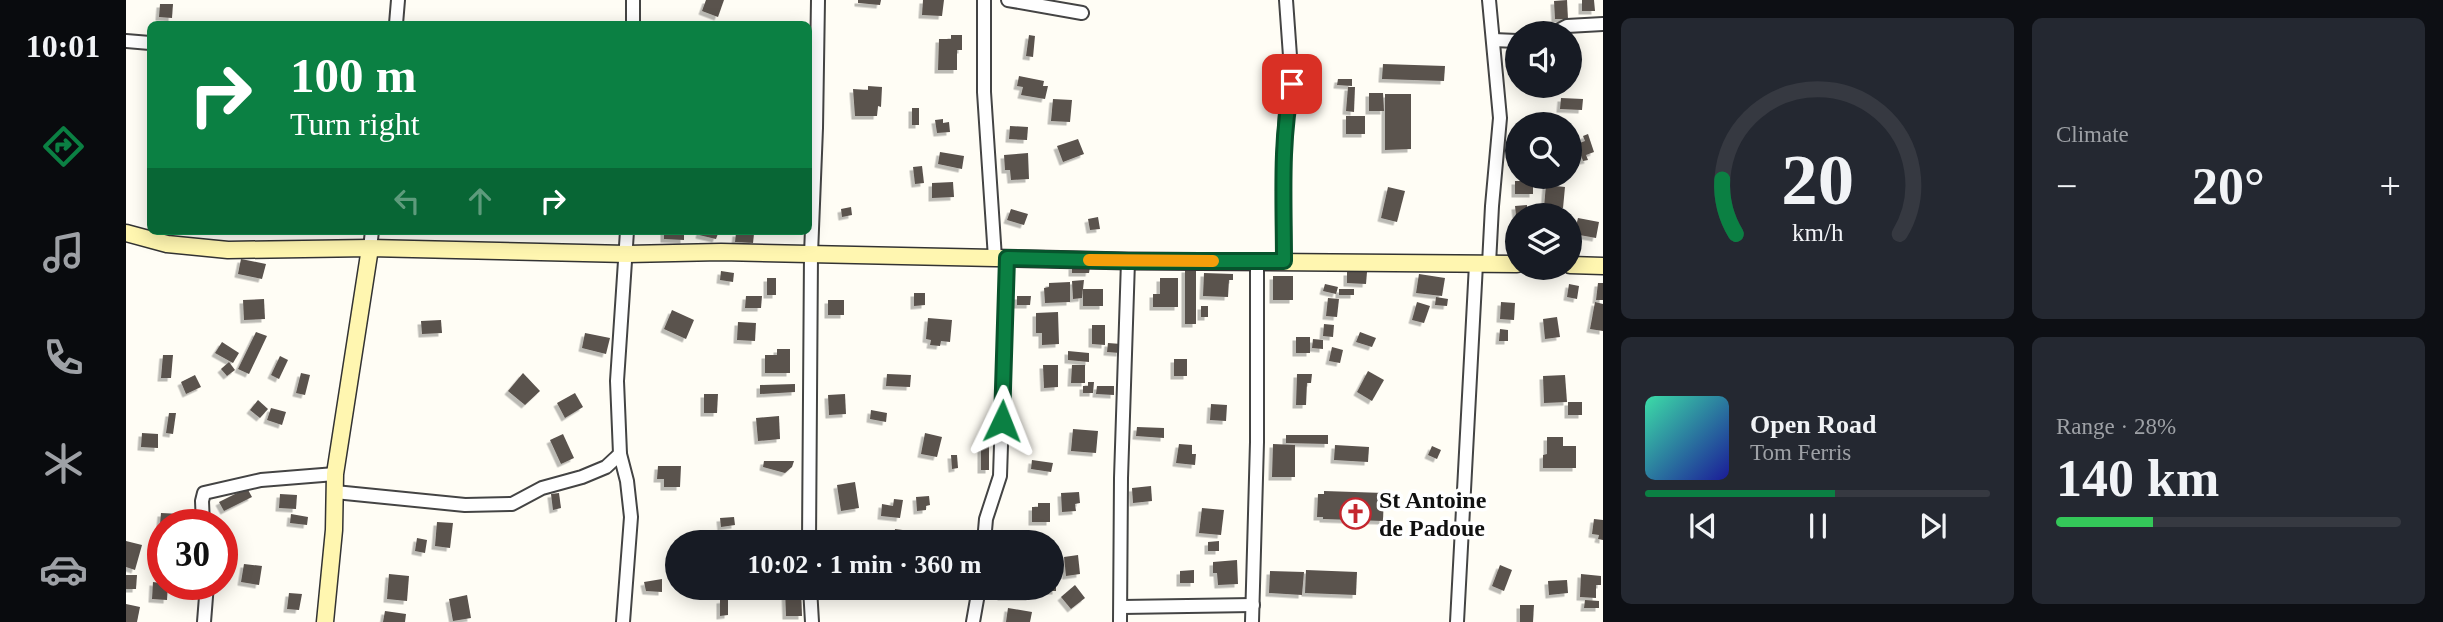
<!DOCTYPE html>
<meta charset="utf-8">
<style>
body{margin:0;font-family:Georgia,serif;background:#242831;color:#f1f3f6;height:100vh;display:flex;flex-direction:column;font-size:26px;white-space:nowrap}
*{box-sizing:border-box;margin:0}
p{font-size:23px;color:#9ea1a6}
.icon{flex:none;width:38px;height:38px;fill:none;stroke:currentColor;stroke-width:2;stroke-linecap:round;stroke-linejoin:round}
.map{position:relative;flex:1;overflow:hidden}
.sheet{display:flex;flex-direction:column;gap:18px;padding:18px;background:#0d0f14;width:840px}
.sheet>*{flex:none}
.top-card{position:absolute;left:21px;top:21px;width:665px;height:214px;border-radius:10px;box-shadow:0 4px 18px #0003;background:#0b8043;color:#fff;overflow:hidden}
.buttons{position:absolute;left:1379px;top:21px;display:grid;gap:14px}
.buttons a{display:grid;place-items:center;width:77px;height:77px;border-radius:50%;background:#171b24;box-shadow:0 4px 18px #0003;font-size:35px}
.speed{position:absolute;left:21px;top:509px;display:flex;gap:14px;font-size:35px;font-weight:700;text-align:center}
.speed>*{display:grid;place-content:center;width:91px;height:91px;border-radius:50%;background:#171b24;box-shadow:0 4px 18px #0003;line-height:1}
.speed .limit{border:10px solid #d22;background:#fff;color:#111}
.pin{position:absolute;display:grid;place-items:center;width:60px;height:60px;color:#fff;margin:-30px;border-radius:14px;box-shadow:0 4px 10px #0006}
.me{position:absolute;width:77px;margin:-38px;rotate:2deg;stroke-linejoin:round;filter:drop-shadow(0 0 5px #0008)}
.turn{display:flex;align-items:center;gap:24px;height:147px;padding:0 28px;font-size:32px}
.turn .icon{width:91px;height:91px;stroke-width:2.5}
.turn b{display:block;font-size:49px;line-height:60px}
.lanes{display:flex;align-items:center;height:66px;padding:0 28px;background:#0003;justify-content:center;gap:35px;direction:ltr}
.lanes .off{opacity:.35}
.big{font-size:52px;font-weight:600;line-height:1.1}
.sheet .tile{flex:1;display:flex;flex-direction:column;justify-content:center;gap:10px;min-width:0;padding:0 24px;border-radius:10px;background:#242831}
.sheet .dial{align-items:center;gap:0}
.dial svg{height:182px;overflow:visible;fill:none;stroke:#363941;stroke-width:7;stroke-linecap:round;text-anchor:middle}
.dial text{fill:#f1f3f6;stroke:none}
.song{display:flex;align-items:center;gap:21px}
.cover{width:84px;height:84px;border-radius:10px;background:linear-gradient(135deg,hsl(160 70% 55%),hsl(240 70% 35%))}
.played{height:7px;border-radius:4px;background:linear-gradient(90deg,#0b8043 55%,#363941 55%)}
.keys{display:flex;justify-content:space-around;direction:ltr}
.heat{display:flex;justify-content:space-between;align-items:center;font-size:38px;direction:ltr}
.charge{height:10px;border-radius:5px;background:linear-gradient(90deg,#34c759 28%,#363941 0)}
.sheet .tiles{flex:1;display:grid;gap:18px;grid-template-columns:repeat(2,1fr)}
.trip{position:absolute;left:539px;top:530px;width:399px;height:70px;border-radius:35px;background:#171b24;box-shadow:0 4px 18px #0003;font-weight:600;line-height:70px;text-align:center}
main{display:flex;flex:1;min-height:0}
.tabs{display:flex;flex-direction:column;width:126px;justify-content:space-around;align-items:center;background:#090b0e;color:#9ea1a6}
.tabs .icon{width:49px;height:49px}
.tabs .selected{color:#0b8043}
.tabs b{font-size:32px;color:#f1f3f6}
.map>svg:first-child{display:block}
.building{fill:#5a524d;filter:url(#shadow)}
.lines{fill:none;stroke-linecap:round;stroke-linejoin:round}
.street-casing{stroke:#444;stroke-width:16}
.secondary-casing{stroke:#333;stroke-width:19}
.street{stroke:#fff;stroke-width:12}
.secondary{stroke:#fff6b0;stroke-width:16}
.route-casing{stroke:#07532c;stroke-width:18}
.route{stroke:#0b8043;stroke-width:12}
.slow{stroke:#f59e0b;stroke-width:12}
.labels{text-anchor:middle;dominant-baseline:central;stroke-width:7;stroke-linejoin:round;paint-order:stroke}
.poi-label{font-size:24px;font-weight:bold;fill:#111;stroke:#fff;text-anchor:start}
</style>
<main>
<nav class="tabs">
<b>10:01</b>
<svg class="icon selected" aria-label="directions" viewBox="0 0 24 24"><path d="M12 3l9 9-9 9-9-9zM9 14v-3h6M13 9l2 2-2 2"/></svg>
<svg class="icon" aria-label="music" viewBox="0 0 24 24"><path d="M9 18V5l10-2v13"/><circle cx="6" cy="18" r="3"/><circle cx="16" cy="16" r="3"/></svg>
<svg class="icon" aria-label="phone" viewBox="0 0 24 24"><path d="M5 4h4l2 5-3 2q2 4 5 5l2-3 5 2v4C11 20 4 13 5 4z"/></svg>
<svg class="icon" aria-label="climate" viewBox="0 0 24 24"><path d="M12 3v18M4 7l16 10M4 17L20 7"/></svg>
<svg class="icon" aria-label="car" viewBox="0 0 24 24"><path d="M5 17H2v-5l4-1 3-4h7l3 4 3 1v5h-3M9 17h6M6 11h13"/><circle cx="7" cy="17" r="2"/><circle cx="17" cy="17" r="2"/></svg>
</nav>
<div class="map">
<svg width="1477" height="622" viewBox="0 0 1477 622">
<defs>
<filter id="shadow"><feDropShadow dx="-3.5" dy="3.5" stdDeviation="0" flood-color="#0004"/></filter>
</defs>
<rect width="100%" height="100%" fill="#fffdf5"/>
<g class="building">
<polygon points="580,0 598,0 592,17 576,11"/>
<polygon points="732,0 755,0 754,5 732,3"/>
<polygon points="797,0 818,0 816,16 796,15"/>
<polygon points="1441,0 1442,19 1429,19 1428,1"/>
<polygon points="1456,0 1468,0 1469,11 1456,11"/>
<polygon points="34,4 47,4 46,18 33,17"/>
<polygon points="825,35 836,35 836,50 831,50 831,70 812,70 813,39 825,39"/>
<polygon points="903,35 909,36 907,57 900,56"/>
<polygon points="1257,64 1319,66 1318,81 1256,79"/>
<polygon points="893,76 918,81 917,86 922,86 919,99 895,95 897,87 891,86"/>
<polygon points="1212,79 1226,79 1226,86 1211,85"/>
<polygon points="742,86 756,87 755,107 752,106 751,116 729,116 727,89 742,90"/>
<polygon points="1222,87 1229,87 1228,112 1220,111"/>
<polygon points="1243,93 1257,93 1258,111 1243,111"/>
<polygon points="1259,94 1285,94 1285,149 1259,150"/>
<polygon points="1435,98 1457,99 1456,110 1434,109"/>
<polygon points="927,99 946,100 944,122 925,121"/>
<rect x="786" y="108" width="7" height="17"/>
<rect x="1220" y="116" width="19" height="18"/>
<polygon points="817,119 817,123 823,122 824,132 811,133 809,120"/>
<polygon points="884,126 902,127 901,140 883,139"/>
<polygon points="1462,134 1468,152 1460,155 1462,160 1457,161 1451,144 1459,141 1457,136"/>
<polygon points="952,139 958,154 937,162 931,146"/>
<polygon points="814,152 838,156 836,169 812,164"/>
<polygon points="902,153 903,179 885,180 884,170 879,170 878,155"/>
<polygon points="796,166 798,183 789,184 787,167"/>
<rect x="1389" y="181" width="18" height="13"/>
<polygon points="827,182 828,197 806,198 806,183"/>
<polygon points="1420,185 1439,187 1437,208 1418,207"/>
<polygon points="1262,187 1279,191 1271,222 1255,218"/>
<polygon points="1401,205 1401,215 1390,215 1389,206"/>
<polygon points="725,207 726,215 716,217 715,209"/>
<polygon points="885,209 902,214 898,225 881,220"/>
<polygon points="972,217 974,229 964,230 962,219"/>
<polygon points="1452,218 1473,222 1470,238 1448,234"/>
<polygon points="538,231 558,231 558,240 538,239"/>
<polygon points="574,231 593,231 590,239 573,235"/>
<polygon points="610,233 628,234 627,243 609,242"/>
<polygon points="115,259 140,264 136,279 112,274"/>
<polygon points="946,266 964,267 963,273 946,273"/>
<rect x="1059" y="269" width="11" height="55"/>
<polygon points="595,271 608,273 607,282 594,280"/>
<polygon points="1221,272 1241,272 1240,284 1221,283"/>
<polygon points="1078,273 1107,274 1107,280 1103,280 1102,297 1077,296"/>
<polygon points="1293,274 1319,278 1316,296 1290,293"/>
<rect x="1147" y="276" width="20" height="24"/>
<rect x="641" y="278" width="9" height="17"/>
<polygon points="1034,278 1052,278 1052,307 1027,307 1027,294 1034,294"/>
<polygon points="958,280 956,298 947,299 946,281"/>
<polygon points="944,282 944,302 919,303 918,288 923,287 923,283"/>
<polygon points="1472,283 1477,283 1477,300 1470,300"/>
<polygon points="1199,284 1212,287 1210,294 1197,291"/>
<polygon points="1443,284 1453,286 1451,299 1441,297"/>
<rect x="957" y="289" width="20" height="17"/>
<rect x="1213" y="289" width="15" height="6"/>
<polygon points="788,293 799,293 799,305 788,306"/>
<polygon points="620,296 636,296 635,308 619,308"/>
<polygon points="891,296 905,296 904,305 891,305"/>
<polygon points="1310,297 1322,299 1321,306 1309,305"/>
<polygon points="1202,298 1213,299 1211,317 1200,316"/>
<polygon points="138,299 139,319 118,320 117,300"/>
<rect x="702" y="300" width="16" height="15"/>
<polygon points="1291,302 1304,306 1298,323 1286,320"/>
<polygon points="1375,302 1389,303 1388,320 1374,319"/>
<polygon points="1469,302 1477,304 1477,331 1464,329"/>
<rect x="1075" y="306" width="7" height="11"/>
<polygon points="546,310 568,320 560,339 538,329"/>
<polygon points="932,312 933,344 916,345 916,333 910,333 910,313"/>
<polygon points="1431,317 1434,337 1419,339 1417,319"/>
<polygon points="802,318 826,320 824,342 815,341 814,346 804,345 805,340 800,339"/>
<polygon points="315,320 316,333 296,334 295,321"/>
<polygon points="612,322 630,323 629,341 611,340"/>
<polygon points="1198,324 1208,325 1207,337 1197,336"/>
<polygon points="966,325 979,325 979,345 966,344"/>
<polygon points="1374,329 1382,330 1382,341 1373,341"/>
<polygon points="130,332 141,336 123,374 112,369"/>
<polygon points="1234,332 1250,338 1246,347 1230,342"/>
<polygon points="459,333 484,338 480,354 456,348"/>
<rect x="1170" y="337" width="14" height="16"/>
<polygon points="1187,339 1197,340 1197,349 1186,348"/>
<polygon points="96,342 113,353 107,363 89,353"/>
<polygon points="982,343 995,344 994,353 981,352"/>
<polygon points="1206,347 1217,350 1214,363 1203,361"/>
<polygon points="651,349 664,349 664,373 639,373 639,355 651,355"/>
<polygon points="942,351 963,353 963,362 942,360"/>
<polygon points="37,355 47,355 45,378 35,378"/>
<polygon points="154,356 162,360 153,379 145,375"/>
<rect x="1048" y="359" width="13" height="17"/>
<polygon points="103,362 109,370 101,376 95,369"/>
<polygon points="917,365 932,365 932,387 918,388"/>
<polygon points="946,365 959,365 959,383 945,383"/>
<polygon points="1242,371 1258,380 1246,401 1231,392"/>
<polygon points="175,373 184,375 179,395 170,393"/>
<polygon points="397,373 414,391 399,405 382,391"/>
<polygon points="761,374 785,375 784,387 760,386"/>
<polygon points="1171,374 1186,374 1185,383 1181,383 1180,405 1170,405"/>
<polygon points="69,375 75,387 60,394 55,382"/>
<polygon points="1439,375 1441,402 1418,403 1417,376"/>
<polygon points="962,382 968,382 967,393 957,393 957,386 962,386"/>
<polygon points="669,384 669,392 634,394 634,385"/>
<polygon points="971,386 988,386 988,395 970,394"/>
<polygon points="449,393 457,407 439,418 431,403"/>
<polygon points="578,394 592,394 591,413 578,413"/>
<polygon points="719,394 720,414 703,415 702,395"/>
<polygon points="132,400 142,409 134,418 124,410"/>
<rect x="1442" y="402" width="14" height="13"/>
<polygon points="1085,404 1101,405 1100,421 1084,420"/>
<polygon points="145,408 160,412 156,425 141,420"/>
<polygon points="745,410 761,413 760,422 744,419"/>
<polygon points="43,413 50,413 47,434 40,433"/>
<polygon points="653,416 654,439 632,441 630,418"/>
<polygon points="1011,427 1038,428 1038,438 1010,436"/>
<polygon points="947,429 972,431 970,453 945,451"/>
<polygon points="16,433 32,434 32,448 15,447"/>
<polygon points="799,433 816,437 811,457 795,454"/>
<polygon points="437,434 448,458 435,464 424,440"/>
<polygon points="1160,435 1202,435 1202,444 1160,443"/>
<polygon points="1421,437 1437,437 1437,446 1450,446 1450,468 1417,468 1417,455 1421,454"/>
<rect x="855" y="442" width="8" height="28"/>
<polygon points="1053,444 1066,445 1066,454 1070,454 1069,465 1050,463"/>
<polygon points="1147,444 1169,445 1169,477 1146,477"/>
<polygon points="1209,445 1243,447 1242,462 1208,460"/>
<polygon points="1306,446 1315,450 1311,459 1302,455"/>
<polygon points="825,455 831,455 832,468 826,469"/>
<polygon points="906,460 927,463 925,472 905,469"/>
<polygon points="638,461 668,461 666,467 659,473 637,467"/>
<polygon points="532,466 555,466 554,487 538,487 538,479 531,479"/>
<polygon points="729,482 733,508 715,511 711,485"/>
<polygon points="1025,486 1026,501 1007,503 1006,488"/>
<polygon points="121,488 126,497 98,511 93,502"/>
<polygon points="1198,491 1258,493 1257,521 1197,519 1197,517 1191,517 1192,494 1198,494"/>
<polygon points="953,492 954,503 949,504 950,511 936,512 935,493"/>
<polygon points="433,493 435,508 427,510 425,494"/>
<polygon points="154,494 171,495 170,509 153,508"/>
<polygon points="803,496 804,505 800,506 800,510 791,511 790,497"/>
<polygon points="768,499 777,500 774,518 755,516 756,504 767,506"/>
<polygon points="912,503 924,503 924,522 906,522 906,507 912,507"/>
<polygon points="1076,508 1098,510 1095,535 1073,533"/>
<polygon points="35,513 55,514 54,525 37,525 37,535 33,535"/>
<polygon points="165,514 182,517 181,525 164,523"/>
<polygon points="608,517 609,525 595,527 594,518"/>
<polygon points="1468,519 1477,520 1477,540 1472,539 1473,535 1466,534"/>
<polygon points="311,522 327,523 324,548 309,546"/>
<polygon points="769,529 784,531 782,542 768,542"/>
<rect x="595" y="530" width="8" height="12"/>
<polygon points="633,530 634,542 617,542 616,531"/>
<polygon points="291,538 301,540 299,553 289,551"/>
<polygon points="0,541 16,545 9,570 0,567"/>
<polygon points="1093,541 1093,551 1082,551 1082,542"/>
<polygon points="952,555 954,574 940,576 938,557"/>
<polygon points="1111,560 1112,584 1092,585 1091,573 1087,573 1087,562"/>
<polygon points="118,564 136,566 133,585 115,582"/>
<polygon points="1374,565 1386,570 1378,591 1366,586"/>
<polygon points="1068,570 1068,583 1054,583 1054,571"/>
<polygon points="1180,570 1231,572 1230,595 1179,593"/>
<polygon points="1144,571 1178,572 1176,595 1143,593"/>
<polygon points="263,574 283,576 281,601 261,599"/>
<polygon points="1455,574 1475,576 1475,585 1470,585 1470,598 1454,597"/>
<polygon points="0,575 11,575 10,589 0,589"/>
<polygon points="926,578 930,578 930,591 909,591 909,588 926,588"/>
<polygon points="536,579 536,592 520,591 518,582"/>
<polygon points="1441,580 1442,593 1423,595 1422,581"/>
<polygon points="27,582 42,584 41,600 26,599"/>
<polygon points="949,585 959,598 945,609 935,597"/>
<polygon points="675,588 676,616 660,616 659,589"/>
<rect x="875" y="588" width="29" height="9"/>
<polygon points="163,593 176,594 173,610 161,609"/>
<polygon points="341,595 345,618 327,621 323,599"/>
<polygon points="602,599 602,615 594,616 594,600"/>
<polygon points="1459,600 1473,601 1473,608 1458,608"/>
<polygon points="0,604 14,607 11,622 0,622"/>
<polygon points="1394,605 1408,605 1407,622 1394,622"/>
<polygon points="882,608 906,612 904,622 880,622"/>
<polygon points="259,611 280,614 279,622 257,622"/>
</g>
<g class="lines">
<defs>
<g id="street">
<polyline points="858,0 858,92 869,258"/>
<polyline points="882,0 956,13"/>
<polyline points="1363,0 1374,118 1366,206 1363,264"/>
<polyline points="270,24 272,0"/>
<polyline points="507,24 507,0"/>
<polyline points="1428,33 1441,26 1477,24"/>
<polyline points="1367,40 1391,41"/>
<polyline points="0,41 24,43"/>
<polyline points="244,248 246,231"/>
<polyline points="1158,261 1157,164 1160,111 1166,84 1160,0"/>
<polyline points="209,492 339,505 386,504 416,488 456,477 480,467 494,454"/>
<polyline points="77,525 76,501 78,493 135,480 209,474"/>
<polyline points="683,542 685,254 690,128 692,0"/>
<polyline points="858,542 860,519 874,476 881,258"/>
<polyline points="684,588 686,622"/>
<polyline points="996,607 1127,605"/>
<polyline points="78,622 81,584"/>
<polyline points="497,622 505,517 501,481 494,454 491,381 501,231"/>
<polyline points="847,622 853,588"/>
<polyline points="994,622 995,478 1002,261"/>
<polyline points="1126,622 1131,442 1131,260"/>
<polyline points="1331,622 1350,264"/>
</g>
<g id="secondary">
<polyline points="0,233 41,244 102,250 244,248 501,254 595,252 1002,261 1391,264"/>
<polyline points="1444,265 1477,266"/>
<polyline points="199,622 208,530 209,474 244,248"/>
</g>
</defs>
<use href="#street" class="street-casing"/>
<use href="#secondary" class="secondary-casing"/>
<use href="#street" class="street"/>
<use href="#secondary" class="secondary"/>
</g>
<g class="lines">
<defs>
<path id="route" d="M876,421L881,258L1002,261H1158C1158,202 1154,142 1166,84"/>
</defs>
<use href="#route" class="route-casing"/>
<use href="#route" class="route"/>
<polyline class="slow" points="963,260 1087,261"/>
</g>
<defs>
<symbol id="church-ring" viewBox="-11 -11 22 22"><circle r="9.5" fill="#fff" stroke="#c4262e" stroke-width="1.5"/><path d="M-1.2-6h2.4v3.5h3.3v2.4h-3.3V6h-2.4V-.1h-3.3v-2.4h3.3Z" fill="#c4262e"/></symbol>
</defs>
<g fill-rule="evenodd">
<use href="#church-ring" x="1212" y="496" width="35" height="35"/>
</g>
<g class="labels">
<g class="poi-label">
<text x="1253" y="500">St Antoine<tspan x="1253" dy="28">de Padoue</tspan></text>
</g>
</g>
</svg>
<div class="buttons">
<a><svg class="icon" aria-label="sound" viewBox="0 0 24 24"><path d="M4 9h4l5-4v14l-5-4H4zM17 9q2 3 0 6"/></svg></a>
<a><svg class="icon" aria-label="search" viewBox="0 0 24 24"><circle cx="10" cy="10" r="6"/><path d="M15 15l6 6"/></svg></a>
<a><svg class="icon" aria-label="layers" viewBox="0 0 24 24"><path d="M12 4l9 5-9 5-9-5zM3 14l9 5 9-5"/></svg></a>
</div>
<div class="speed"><div class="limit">30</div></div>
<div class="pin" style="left:1166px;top:84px;background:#d93025"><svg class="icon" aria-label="arrive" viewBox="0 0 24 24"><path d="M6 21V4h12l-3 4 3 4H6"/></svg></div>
<svg class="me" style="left:876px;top:421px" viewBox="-20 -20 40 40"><path d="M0-17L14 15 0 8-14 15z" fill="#0b8043" stroke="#fff" stroke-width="4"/></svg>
<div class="trip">10:02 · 1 min · 360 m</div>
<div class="top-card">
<div class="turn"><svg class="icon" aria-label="right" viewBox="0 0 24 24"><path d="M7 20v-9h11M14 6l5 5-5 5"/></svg><div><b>100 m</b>Turn right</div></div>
<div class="lanes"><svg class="icon off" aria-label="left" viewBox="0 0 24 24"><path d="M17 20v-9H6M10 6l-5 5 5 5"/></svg><svg class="icon off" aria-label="ahead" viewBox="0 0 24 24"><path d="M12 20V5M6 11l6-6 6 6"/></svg><svg class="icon" aria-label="right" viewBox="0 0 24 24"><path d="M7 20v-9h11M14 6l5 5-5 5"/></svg></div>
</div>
</div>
<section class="sheet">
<div class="tiles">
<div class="tile dial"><svg viewBox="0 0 100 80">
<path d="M14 69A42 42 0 1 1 86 69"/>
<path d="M14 69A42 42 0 0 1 8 45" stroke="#0b8043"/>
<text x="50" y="56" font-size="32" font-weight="700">20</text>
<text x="50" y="72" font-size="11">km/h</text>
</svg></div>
<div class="tile"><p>Climate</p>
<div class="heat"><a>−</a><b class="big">20°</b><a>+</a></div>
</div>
<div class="tile">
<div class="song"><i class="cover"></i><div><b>Open Road</b><p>Tom Ferris</p></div></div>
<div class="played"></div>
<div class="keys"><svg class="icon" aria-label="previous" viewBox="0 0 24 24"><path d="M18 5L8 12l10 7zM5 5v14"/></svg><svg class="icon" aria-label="pause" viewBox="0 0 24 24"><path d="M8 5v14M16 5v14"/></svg><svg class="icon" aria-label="next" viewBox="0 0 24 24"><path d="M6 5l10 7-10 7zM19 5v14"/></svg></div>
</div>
<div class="tile"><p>Range · 28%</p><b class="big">140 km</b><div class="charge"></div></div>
</div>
</section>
</main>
